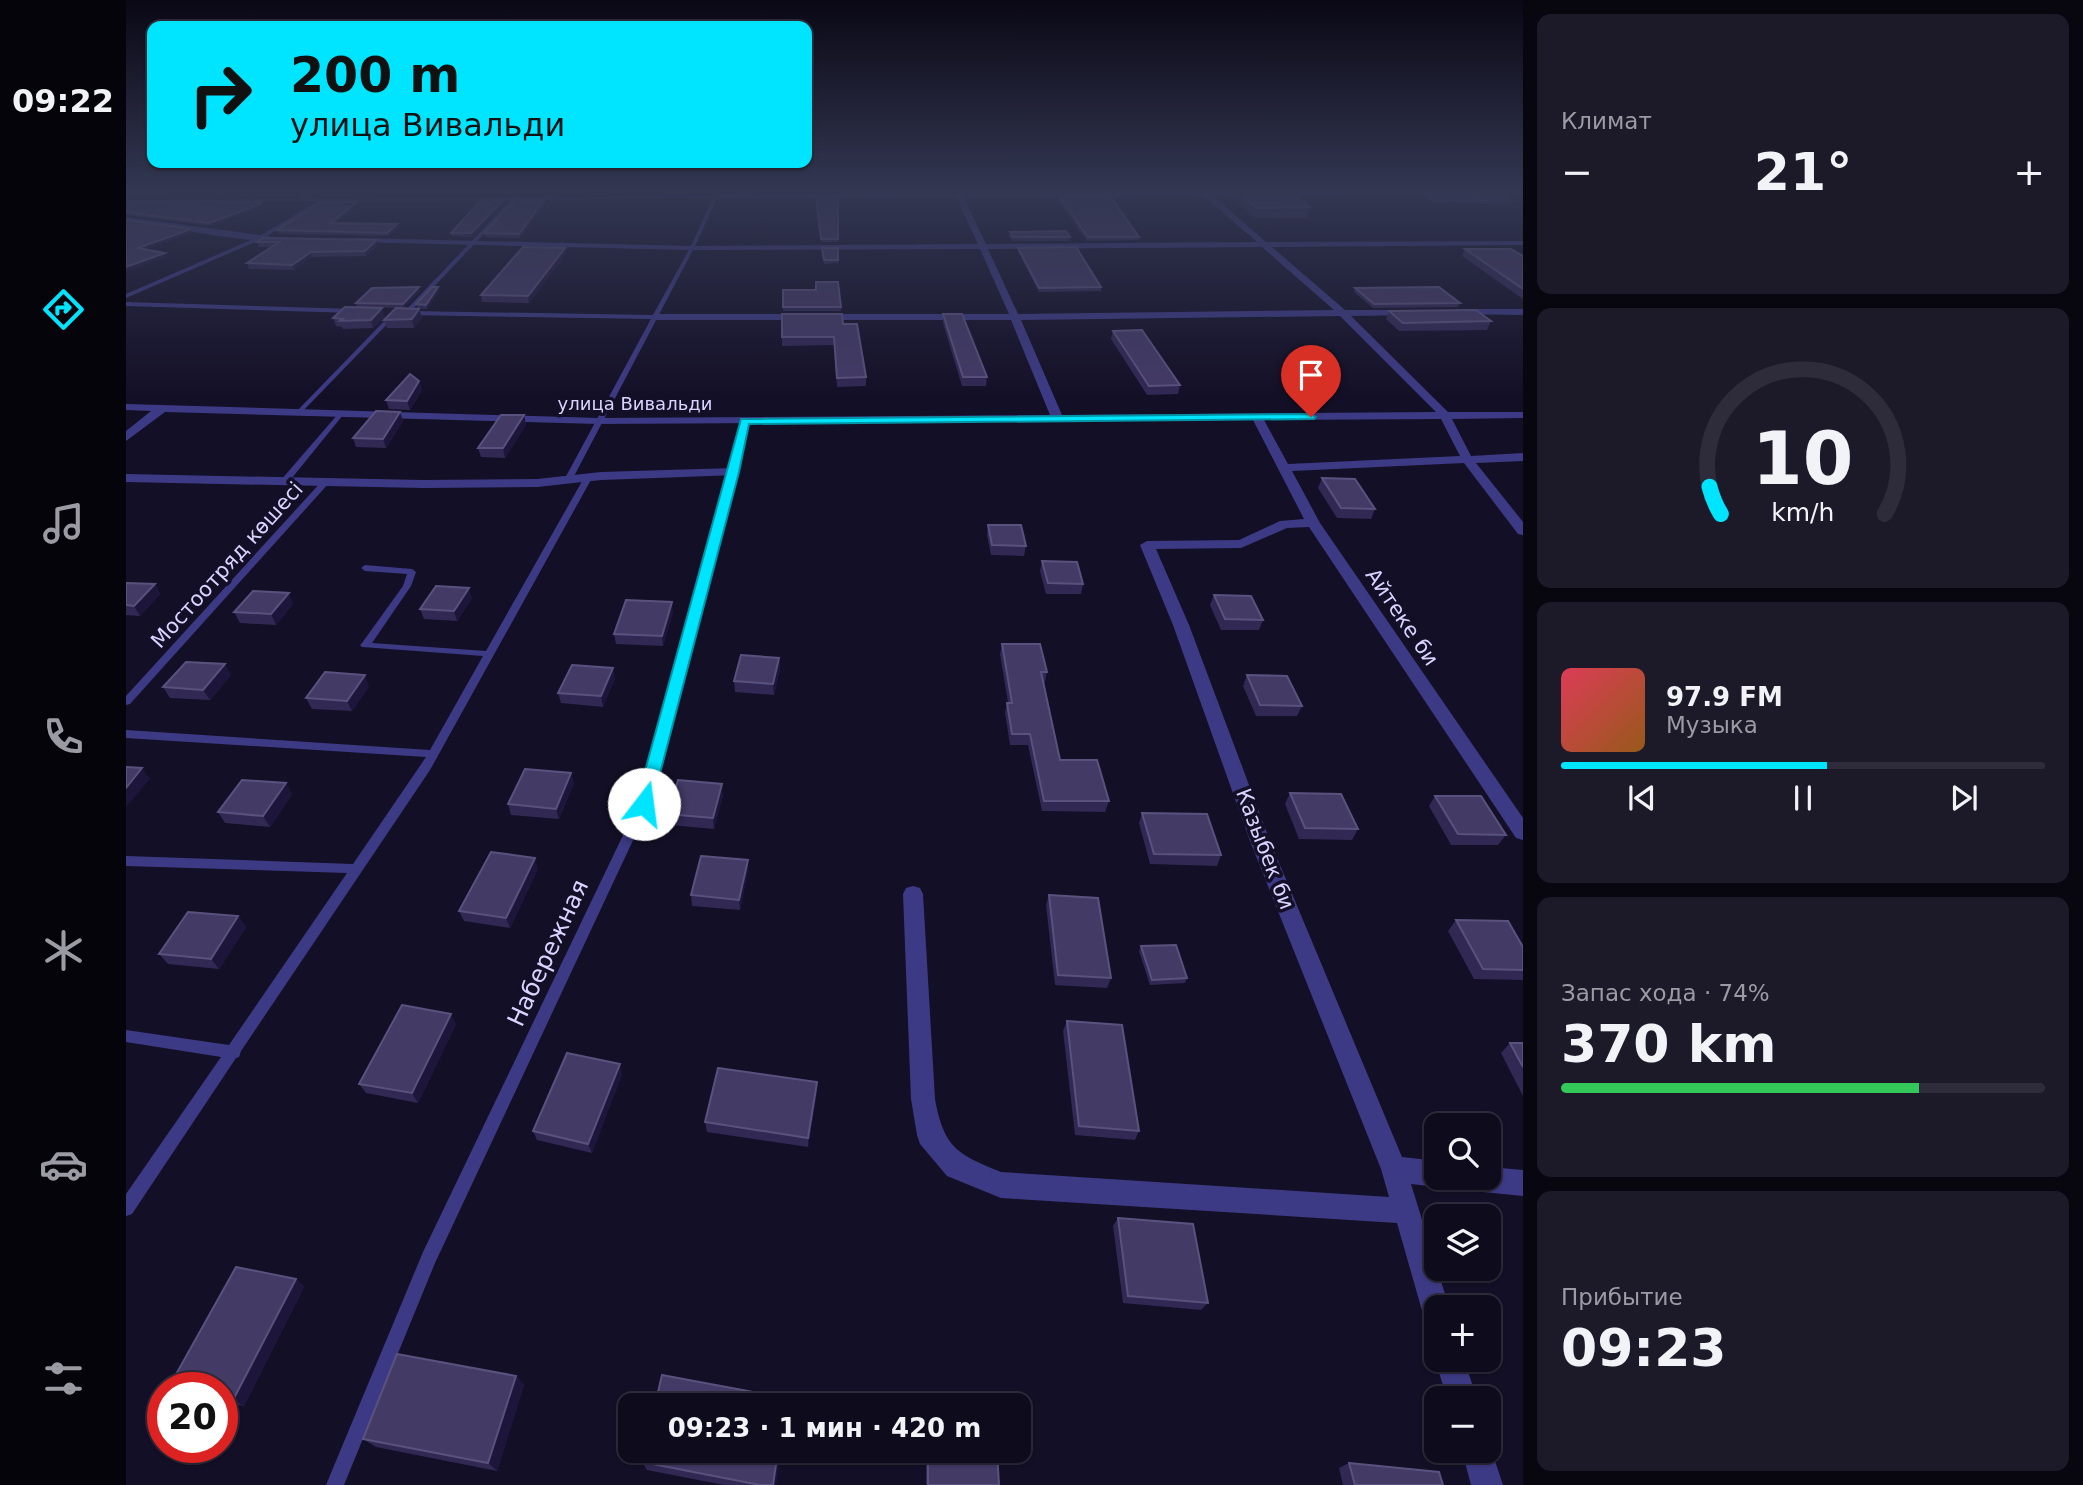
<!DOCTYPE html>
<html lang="ru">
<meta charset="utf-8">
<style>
body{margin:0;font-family:"DejaVu Sans",sans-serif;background:#1c1929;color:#f1f3f6;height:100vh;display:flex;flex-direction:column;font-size:26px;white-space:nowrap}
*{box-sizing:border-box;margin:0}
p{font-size:23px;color:#9b9ba3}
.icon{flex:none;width:38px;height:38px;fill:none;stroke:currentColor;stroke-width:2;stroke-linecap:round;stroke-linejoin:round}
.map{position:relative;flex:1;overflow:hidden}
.panel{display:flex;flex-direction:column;gap:14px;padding:14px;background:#08060f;width:560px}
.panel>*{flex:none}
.hud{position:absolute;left:21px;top:21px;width:665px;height:147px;border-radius:14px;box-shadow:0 2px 5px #0004,0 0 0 2px #2e2b3b;background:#00e5ff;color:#111;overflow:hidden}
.tools{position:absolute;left:1298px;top:1113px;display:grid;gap:14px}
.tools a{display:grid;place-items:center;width:77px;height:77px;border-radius:14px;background:#0e0b1c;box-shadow:0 2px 5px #0004,0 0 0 2px #2e2b3b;font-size:35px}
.speed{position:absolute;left:21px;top:1372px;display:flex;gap:14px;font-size:35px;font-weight:700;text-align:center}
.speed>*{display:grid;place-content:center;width:91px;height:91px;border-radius:50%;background:#0e0b1c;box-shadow:0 2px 5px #0004,0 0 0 2px #2e2b3b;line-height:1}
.speed .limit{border:10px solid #d22;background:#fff;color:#111}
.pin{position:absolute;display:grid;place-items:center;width:60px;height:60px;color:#fff;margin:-72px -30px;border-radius:50% 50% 50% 0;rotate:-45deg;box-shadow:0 0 7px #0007}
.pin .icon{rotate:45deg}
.me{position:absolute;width:77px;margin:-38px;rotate:15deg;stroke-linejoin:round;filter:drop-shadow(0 0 5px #0008)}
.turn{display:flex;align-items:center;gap:24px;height:147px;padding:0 28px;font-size:32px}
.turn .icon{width:91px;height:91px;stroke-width:2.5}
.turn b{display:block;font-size:49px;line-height:60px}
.big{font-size:52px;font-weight:700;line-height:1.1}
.panel .widget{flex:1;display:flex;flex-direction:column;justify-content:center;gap:10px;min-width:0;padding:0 24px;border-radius:14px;background:#1c1929}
.panel .dial{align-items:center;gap:0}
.dial svg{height:182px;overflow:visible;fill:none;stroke:#2e2b3b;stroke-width:7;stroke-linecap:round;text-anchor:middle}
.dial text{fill:#f1f3f6;stroke:none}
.song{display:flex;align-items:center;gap:21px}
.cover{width:84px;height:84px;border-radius:10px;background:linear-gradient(135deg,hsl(350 70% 55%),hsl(30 70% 35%))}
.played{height:7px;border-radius:4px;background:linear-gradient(90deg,#00e5ff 55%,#2e2b3b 55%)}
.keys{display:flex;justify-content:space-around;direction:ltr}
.heat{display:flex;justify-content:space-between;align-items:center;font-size:38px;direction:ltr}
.charge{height:10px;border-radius:5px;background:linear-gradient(90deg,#34c759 74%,#2e2b3b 0)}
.trip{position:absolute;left:492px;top:1393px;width:413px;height:70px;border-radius:14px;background:#0e0b1c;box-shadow:0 2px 5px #0004,0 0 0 2px #2e2b3b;font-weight:700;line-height:70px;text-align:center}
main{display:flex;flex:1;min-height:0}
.tabs{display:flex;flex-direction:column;width:126px;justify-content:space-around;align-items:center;background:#06040b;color:#9b9ba3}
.tabs .icon{width:49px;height:49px}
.tabs .current{color:#00e5ff}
.tabs b{font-size:32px;color:#f1f3f6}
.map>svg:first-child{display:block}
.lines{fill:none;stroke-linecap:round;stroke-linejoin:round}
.lane{fill:#3d3a85;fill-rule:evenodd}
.street{fill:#3d3a85;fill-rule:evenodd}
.wall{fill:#312854}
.shaded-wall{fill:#1d163a}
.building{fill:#433a66;stroke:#5a527e;stroke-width:2}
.route{fill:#00e5ff;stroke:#0095a6;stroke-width:2}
.labels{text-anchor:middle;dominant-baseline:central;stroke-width:7;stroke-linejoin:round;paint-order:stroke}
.far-street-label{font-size:18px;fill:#d9d4ff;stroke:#130f26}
.street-label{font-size:21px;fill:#d9d4ff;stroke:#130f26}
.near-street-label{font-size:24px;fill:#d9d4ff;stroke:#130f26}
</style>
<main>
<nav class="tabs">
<b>09:22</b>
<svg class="icon current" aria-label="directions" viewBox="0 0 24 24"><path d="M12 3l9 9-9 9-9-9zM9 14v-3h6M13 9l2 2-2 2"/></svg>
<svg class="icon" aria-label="music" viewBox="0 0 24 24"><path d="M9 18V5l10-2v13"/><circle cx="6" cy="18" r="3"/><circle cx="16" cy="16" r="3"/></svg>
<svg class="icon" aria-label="phone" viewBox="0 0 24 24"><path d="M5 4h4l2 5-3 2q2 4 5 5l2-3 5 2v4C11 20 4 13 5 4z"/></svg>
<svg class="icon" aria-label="climate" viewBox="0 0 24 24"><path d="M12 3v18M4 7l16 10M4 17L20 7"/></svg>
<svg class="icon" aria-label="car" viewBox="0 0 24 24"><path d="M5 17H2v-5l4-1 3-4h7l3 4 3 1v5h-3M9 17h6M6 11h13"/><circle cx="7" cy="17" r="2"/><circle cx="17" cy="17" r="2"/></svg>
<svg class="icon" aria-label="filters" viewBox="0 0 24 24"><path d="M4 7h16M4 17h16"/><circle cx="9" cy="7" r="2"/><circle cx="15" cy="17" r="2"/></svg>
</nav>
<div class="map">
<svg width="1397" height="1485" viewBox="0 0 1397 1485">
<rect width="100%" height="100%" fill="#130f26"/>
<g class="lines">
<g class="lane">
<path d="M190,189H194L179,199L590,196L592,197L568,248L446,480L442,482L438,480L525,319L280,315L277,313L385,200L198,201L136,239L0,298V294L132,237L192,201L0,202V200L173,199ZM587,198L564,248L527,315L285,311L390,200Z"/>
<polygon points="593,189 597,189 600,195 647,189 655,189 598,198"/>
<polygon points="773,189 777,189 789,196 785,197"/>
<polygon points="891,189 895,189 901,195 897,196"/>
<polygon points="1075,189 1079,189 1085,194 1081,195"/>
<polygon points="0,302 228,309 231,311 228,313 0,306"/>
<polygon points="267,312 272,313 173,415 169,415 169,413"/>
<polygon points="212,414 217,415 161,484 155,484 155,480"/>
<polygon points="619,419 622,421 611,472 524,804 309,1263 218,1485 200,1485 297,1252 512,804 603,472 616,421"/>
<polygon points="459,476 466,478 304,770 115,1051 113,1057 110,1058 6,1214 0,1216 0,1194 95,1057 0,1042 0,1030 103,1045 221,873 0,866 0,856 227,864 300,757 0,738 0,730 304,750 357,656 236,647 234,645 236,643 277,586 281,574 239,571 235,568 239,565 286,569 290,572 285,586 246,643 360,651"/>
<polygon points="196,481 203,483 4,704 0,705 0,696"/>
</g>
<g class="street">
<path d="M1397,190V194L1087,196L1140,242L1397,241V245L1146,247L1219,310H1288L1290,312L1285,315L1225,316L1322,412H1397V418L1326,419L1345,456L1397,453V461L1350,463L1397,522V535L1392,534L1338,463L1166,471L1194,523L1397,818V840L1390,838L1183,527L1161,528L1115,548L1030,549L1063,625L1144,841L1276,1157L1311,1161V1178H1322L1320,1183L1311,1187L1285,1184L1323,1307H1311V1328L1301,1324L1297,1314L1271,1223L875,1198L821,1176L794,1144L791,1135L785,1099L777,894L780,888L787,886L794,888L797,894L809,1099C818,1148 831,1154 875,1172L1263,1197L1255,1169L1124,841L1047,625L1014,545L1021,541L1113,540L1154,521L1178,519L1127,420L472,424L39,412L0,441V431L25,411L0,410V404L472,418L924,415L885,320H528L523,317L528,314H883L854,249L566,250L227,242L230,238L566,246L852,244L831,198L590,199L586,197L590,195ZM1078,196L1131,242L860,244L838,198ZM1136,247L1208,310L892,314L862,249ZM1214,316L1310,412L936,415L895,320ZM1315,419L1334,456L1162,464L1138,420Z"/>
<path d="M0,217L164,239C146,248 28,225 0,221Z"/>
<polygon points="1331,309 1397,309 1397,315 1328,314 1326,312"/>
<polygon points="607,468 611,469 611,475 475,480 411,487 297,488 0,482 0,474 297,480 411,479 475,472"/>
<polygon points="1363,1167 1397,1170 1397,1196 1347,1191 1338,1187 1334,1178 1363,1178"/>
<polygon points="1311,1357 1311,1360 1338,1360 1351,1398 1321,1398 1309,1360"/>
<polygon points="1363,1443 1377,1485 1345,1485 1336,1451 1363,1451"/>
</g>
</g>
<g class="wall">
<polygon points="22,189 105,189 93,197 22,197 19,190"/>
<polygon points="924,189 977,189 977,190 926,190"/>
<polygon points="1109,189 1184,207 1181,218 1129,218 1106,199"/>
<polygon points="1297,194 1387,200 1385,204 1306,203 1296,197"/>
<polygon points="933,196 1013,237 1013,240 961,241 932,200"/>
<polygon points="690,198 712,198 712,242 695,242"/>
<polygon points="377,200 378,203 346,237 326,236 325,233"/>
<polygon points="418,200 419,204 394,238 359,237 358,233"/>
<polygon points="134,202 136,207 84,226 0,215 0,206"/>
<polygon points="231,202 232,205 210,223 271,224 272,228 263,236 153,234 151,230"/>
<polygon points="884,232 944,237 943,241 886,241 883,236"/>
<polygon points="251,240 252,245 240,256 186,257 168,270 123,269 121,263 145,247 133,247 131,242"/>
<polygon points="696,248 712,248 712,263 698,264"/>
<polygon points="892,248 975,287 975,291 913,292 892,251"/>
<polygon points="1339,249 1397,256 1397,299 1336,256"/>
<polygon points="440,254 403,303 356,302 355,295"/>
<polygon points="1229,288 1334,303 1332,307 1247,308 1228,292"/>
<polygon points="657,290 715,307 715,311 657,311"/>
<polygon points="294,291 278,308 231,307 230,303"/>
<polygon points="313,291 301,309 291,308 290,304"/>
<polygon points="1263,311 1365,321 1361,330 1273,331 1260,319"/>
<polygon points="656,314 717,324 740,377 740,386 711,387 708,345 656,346"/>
<polygon points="817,314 861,377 860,386 836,386 817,323"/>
<polygon points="259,316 247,328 217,329 216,327 210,326 207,318"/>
<polygon points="296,317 288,328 261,328 258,320"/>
<polygon points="987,331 1054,385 1052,394 1021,395 985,339"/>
<polygon points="293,381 296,390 284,410 263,409 260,400"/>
<polygon points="274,412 277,421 260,448 230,447 227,438"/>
<polygon points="398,415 400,425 379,458 355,457 352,448"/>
<polygon points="1196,478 1249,509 1245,519 1211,518 1192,488"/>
<polygon points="862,525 900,546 898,556 865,555 861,535"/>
<polygon points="916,561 957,584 955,594 920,594 914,571"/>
<polygon points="0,583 29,584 34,594 14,616 0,615"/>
<polygon points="1088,595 1137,620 1133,630 1095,630 1084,605"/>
<polygon points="346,598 331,621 298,619 294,609"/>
<polygon points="167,604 150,625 114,623 108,612"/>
<polygon points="547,612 537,646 490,644 488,634"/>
<polygon points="876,644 921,672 919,682 918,682 934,760 983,801 979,812 916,811 902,745 884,745 879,713 881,703 882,703 874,654"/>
<polygon points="653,658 654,669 648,695 609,692 608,681"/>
<polygon points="105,675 84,700 44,698 37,687"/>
<polygon points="1121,675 1176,706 1171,716 1130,716 1117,686"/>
<polygon points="489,678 477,707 435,703 432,693"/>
<polygon points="243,686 226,711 186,709 180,698"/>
<polygon points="448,783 433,819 385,815 382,804"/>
<polygon points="1164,793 1232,829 1226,840 1173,839 1159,804"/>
<polygon points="166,794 144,827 99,823 92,812"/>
<polygon points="597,795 588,829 544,825 542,814"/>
<polygon points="1309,796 1380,835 1372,845 1325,845 1303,806"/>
<polygon points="1016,813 1095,855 1091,866 1024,864 1013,823"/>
<polygon points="622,860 622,870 614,910 566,906 565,895"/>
<polygon points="412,869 384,928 338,921 333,911"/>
<polygon points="923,895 985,978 981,988 929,985 920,905"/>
<polygon points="112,916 120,927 93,969 42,964 33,954"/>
<polygon points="1330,920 1397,947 1397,980 1348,979 1322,931"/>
<polygon points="1015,946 1061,978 1059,983 1024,985 1013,951"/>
<polygon points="941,1021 1013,1131 1009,1140 949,1135 937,1031"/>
<polygon points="330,1024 292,1103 240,1093 233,1084"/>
<polygon points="1384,1043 1397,1043 1397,1096 1375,1053"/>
<polygon points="496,1074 466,1153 411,1140 407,1131"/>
<polygon points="691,1091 682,1147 581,1132 579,1122"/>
<polygon points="992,1218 1082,1303 1075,1310 997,1303 987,1226"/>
<polygon points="170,1279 178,1287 118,1406 96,1401 96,1388 49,1388 44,1385"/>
<polygon points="390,1376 398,1385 371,1471 250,1447 237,1439"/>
<polygon points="800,1451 871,1451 873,1485 800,1485"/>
<polygon points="516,1462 650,1485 598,1485 521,1470"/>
<polygon points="1223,1463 1317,1485 1217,1485 1213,1468"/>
</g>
<g class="shaded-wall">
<polygon points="92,189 105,189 93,197 90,190"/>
<polygon points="377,200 378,203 346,237 345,233"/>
<polygon points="418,200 419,204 394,238 393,234"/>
<polygon points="231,202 232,205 206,227 205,223"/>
<polygon points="135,204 136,207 84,226 83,223"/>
<polygon points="271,224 272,228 263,236 261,233"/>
<polygon points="65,229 66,233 14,252 12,248"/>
<polygon points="251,240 252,245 240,256 239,251"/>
<polygon points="439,248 440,254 403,303 402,296"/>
<polygon points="185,252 186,257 168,270 166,265"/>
<polygon points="39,253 40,257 0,272 0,267"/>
<polygon points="293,287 294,291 278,308 277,304"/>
<polygon points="312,287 313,291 301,309 300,305"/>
<polygon points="256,308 259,316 247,328 245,320"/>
<polygon points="293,309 296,317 288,328 286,319"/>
<polygon points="293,381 296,390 284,410 281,401"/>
<polygon points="274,412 277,421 260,448 257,439"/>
<polygon points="398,415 400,425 379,458 377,448"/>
<polygon points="29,584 34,594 14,616 8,606"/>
<polygon points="343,588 346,598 331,621 328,611"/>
<polygon points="163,593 167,604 150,625 145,614"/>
<polygon points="546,602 547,612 537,646 536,636"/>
<polygon points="653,658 654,669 648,695 647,684"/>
<polygon points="99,664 105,675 84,700 77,690"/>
<polygon points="487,668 489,678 477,707 475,696"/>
<polygon points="239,675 243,686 226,711 221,701"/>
<polygon points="16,768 24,779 0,807 0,788"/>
<polygon points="445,773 448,783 433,819 430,809"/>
<polygon points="160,783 166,794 144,827 137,816"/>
<polygon points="596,784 597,795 588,829 587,818"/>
<polygon points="409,858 412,869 384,928 380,918"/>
<polygon points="622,860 622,870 614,910 613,900"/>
<polygon points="112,916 120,927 93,969 85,959"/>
<polygon points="325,1014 330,1024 292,1103 286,1093"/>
<polygon points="494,1064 496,1074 466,1153 462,1144"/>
<polygon points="691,1082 691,1091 682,1147 682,1138"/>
<polygon points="170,1279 178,1287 118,1406 107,1400"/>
<polygon points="390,1376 398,1385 371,1471 362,1463"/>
<polygon points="652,1451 655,1451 650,1485 647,1485"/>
</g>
<g class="building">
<polygon points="22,189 92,189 90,190 19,190"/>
<polygon points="1109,189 1160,189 1184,207 1131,208"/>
<polygon points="1375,193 1387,200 1307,200 1297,194"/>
<polygon points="933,196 984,196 1013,237 962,237"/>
<polygon points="690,198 712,198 712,239 695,239"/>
<polygon points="355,200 377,200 345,233 325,233"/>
<polygon points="390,200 418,200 393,234 358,233"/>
<polygon points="8,201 134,202 135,204 83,223 0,212 0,206"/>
<polygon points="195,202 231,202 205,223 271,224 261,233 151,230"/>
<polygon points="0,220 65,229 12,248 39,253 0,267"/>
<polygon points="940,231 944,237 887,237 884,232"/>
<polygon points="137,238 251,240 239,251 185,252 166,265 121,263 153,242 131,242"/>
<polygon points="397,247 439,248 402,296 355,295"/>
<polygon points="950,247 975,287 913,288 892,248"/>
<polygon points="696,248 712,248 712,260 698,260"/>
<polygon points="1339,249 1385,249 1397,256 1397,289"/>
<polygon points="690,282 712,282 715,307 657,307 657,290 690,290"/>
<polygon points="293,287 277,304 230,303 246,288"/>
<polygon points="306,287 312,287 300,305 290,304"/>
<polygon points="1313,287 1334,303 1248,304 1229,288"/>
<polygon points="219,307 256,308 245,320 214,321 217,319 207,318"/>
<polygon points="270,308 293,309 286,319 258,320"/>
<polygon points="1350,310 1365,321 1277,323 1263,311"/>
<polygon points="656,314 716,314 717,324 731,324 740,377 711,378 708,337 656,337"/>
<polygon points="817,314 836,314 861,377 837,377"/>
<polygon points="1016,330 1054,385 1023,386 987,331"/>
<polygon points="284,374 293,381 281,401 260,400"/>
<polygon points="250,411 274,412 257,439 227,438"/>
<polygon points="375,415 398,415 377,448 352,448"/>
<polygon points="1196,478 1229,479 1249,509 1215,508"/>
<polygon points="862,525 895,525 900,546 866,545"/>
<polygon points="916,561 951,562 957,584 922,583"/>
<polygon points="0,583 29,584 8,606 0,605"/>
<polygon points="310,586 343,588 328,611 294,609"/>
<polygon points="127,591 163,593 145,614 108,612"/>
<polygon points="1088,595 1125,596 1137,620 1099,619"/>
<polygon points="500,600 546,602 536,636 488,634"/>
<polygon points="876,644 914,644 921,672 915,672 934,760 971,760 983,801 918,801 904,734 886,734 881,703 886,703"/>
<polygon points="615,655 653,658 647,684 608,681"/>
<polygon points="60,662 99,664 77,690 37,687"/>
<polygon points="446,665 487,668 475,696 432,693"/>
<polygon points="199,672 239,675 221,701 180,698"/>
<polygon points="1121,675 1161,676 1176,706 1134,705"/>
<polygon points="0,767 16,768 0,788"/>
<polygon points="399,769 445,773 430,809 382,804"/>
<polygon points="116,780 160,783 137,816 92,812"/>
<polygon points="552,780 596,784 587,818 542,814"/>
<polygon points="1164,793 1215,794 1232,829 1179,828"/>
<polygon points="1309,796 1355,796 1380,835 1332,834"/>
<polygon points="1016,813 1081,814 1095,855 1028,854"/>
<polygon points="365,852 409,858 380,918 333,911"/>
<polygon points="575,856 622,860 613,900 565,895"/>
<polygon points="923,895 972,898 985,978 932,975"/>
<polygon points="62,912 112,916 85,959 33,954"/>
<polygon points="1330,920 1382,921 1397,947 1397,970 1357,969"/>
<polygon points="1050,945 1061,978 1026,980 1015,946"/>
<polygon points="276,1005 325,1014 286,1093 233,1084"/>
<polygon points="941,1021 996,1025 1013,1131 953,1126"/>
<polygon points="1384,1043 1397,1043 1397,1067"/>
<polygon points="441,1053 494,1064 462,1144 407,1131"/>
<polygon points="592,1068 691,1082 682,1138 579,1122"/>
<polygon points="992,1218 1067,1224 1082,1303 1002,1296"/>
<polygon points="110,1267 170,1279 107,1400 96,1397 96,1388 56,1388 44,1385"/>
<polygon points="271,1354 390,1376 362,1463 237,1439"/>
<polygon points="536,1375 660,1398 659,1405 529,1405"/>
<polygon points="519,1451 652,1451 647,1485 634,1485 516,1462"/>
<polygon points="802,1451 871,1451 873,1485 802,1485"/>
<polygon points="1223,1463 1313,1472 1317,1485 1229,1485"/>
</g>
<linearGradient id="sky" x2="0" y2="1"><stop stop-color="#0a0815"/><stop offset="0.48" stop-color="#333752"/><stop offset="1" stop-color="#333752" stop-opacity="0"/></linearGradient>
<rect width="1397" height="396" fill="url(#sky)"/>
<polygon class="route" points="1185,414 1190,417 1188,419 623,424 613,472 526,804 524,808 512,808 510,804 615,419"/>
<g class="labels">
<g class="far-street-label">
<text x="509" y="403">улица Вивальди</text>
</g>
<g class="street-label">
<text transform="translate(101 565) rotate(-48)">Мостоотряд көшесі</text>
<text transform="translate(1276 617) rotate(56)">Айтеке би</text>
<text transform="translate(1139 849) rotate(69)">Казыбек би</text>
</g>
<g class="near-street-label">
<text transform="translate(422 953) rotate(-65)">Набережная</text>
</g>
</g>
</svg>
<div class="tools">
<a><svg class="icon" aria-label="search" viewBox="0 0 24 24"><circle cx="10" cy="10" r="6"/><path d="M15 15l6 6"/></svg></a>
<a><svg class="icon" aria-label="layers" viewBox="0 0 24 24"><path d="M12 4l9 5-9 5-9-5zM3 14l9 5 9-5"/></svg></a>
<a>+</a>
<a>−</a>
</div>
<div class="speed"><div class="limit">20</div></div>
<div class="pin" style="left:1185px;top:417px;background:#d93025"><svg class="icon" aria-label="arrive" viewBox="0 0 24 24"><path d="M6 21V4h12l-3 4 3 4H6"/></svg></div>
<svg class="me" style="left:518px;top:804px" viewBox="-20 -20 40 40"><circle r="19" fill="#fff"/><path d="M0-13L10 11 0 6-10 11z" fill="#00e5ff"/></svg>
<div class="trip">09:23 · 1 мин · 420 m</div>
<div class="hud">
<div class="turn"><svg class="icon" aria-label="right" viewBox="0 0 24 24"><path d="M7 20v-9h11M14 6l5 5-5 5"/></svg><div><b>200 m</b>улица Вивальди</div></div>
</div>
</div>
<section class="panel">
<div class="widget"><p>Климат</p>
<div class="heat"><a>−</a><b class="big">21°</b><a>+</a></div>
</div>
<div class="widget dial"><svg viewBox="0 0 100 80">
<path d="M14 69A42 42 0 1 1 86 69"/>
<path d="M14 69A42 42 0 0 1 9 57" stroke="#00e5ff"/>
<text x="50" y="56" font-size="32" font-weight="700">10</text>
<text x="50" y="72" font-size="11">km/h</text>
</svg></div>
<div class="widget">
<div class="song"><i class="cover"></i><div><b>97.9 FM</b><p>Музыка</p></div></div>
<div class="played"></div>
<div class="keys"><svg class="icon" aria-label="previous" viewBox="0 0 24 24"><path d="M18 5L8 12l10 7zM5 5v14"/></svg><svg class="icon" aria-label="pause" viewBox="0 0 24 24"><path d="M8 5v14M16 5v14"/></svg><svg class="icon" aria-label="next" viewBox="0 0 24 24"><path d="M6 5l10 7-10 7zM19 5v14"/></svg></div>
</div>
<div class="widget"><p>Запас хода · 74%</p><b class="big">370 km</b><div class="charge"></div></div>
<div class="widget"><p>Прибытие</p><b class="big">09:23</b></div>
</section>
</main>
